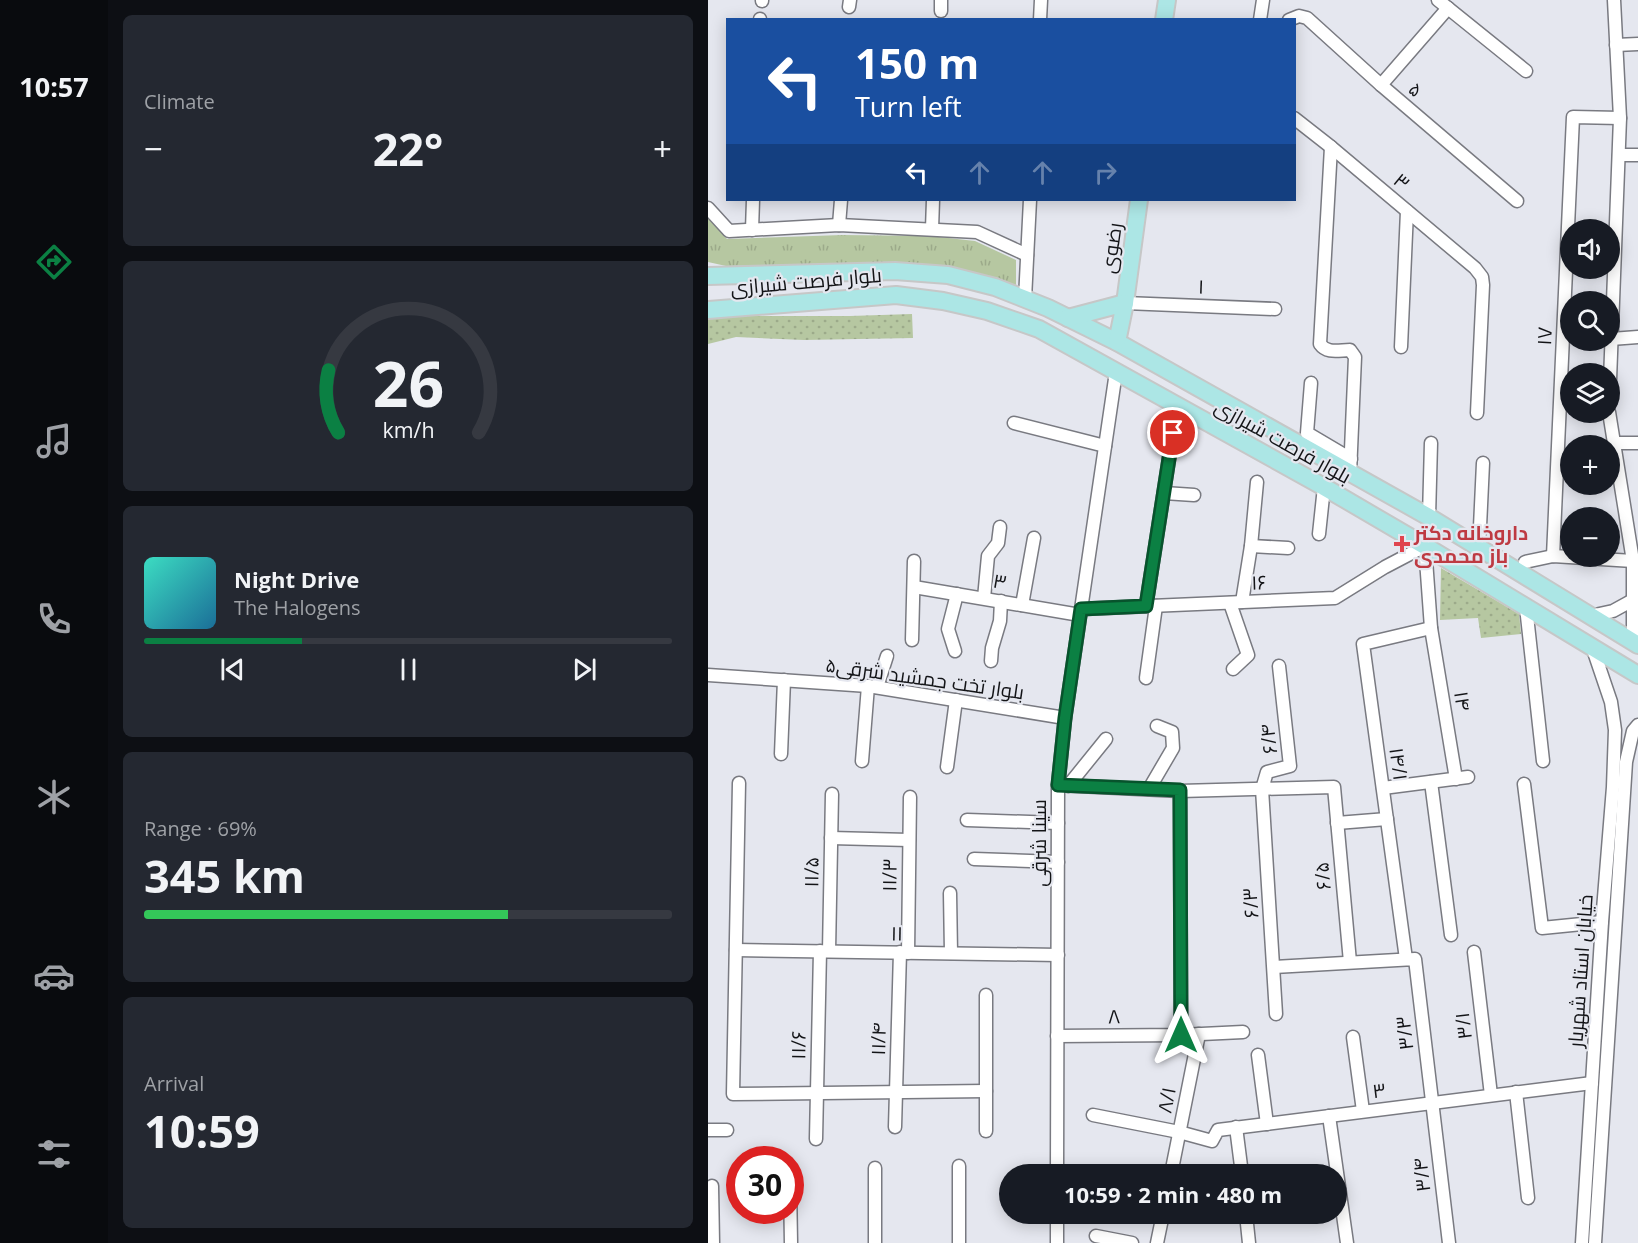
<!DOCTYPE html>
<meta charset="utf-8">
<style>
body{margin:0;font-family:"Open Sans",Cairo,sans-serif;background:#242831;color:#f1f3f6;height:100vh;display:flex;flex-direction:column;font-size:22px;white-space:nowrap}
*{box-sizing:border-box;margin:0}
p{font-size:20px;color:#9ea1a6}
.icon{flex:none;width:33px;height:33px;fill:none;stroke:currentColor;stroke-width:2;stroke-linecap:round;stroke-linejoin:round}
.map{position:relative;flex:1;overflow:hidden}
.drawer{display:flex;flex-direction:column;gap:15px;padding:15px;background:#0d0f14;width:600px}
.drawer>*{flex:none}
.top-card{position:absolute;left:18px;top:18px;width:570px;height:183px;border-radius:0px;box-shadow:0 3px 15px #0003;background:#1a4fa0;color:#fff;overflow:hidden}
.controls{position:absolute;left:852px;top:219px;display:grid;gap:12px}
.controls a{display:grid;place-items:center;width:60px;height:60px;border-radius:50%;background:#171b24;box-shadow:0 3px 15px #0003;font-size:30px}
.speed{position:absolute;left:18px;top:1146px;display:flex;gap:12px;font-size:30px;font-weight:700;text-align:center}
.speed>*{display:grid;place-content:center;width:78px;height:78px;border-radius:50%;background:#171b24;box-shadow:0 3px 15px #0003;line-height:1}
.speed .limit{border:9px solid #d22;background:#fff;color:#111}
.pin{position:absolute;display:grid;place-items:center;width:51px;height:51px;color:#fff;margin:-26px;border:3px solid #fff;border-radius:50%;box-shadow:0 2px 6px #0007}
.me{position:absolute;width:66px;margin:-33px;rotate:0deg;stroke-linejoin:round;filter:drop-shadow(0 0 4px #0008)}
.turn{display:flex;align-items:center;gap:21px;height:126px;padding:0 30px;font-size:27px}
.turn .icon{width:78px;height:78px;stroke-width:2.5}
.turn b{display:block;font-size:42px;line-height:51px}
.lanes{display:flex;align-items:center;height:57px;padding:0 30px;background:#0003;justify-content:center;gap:30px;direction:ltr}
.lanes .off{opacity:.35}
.big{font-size:45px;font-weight:700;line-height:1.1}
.drawer .widget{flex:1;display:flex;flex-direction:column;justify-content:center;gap:9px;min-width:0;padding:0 21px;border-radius:9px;background:#242831}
.drawer .dial{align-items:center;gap:0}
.dial svg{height:156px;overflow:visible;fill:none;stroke:#363941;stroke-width:7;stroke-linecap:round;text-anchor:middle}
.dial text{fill:#f1f3f6;stroke:none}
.song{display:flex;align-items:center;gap:18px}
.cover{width:72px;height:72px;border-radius:9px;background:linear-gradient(135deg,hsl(170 70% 55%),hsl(200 70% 35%))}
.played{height:6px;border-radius:3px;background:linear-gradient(90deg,#0b8043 30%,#363941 30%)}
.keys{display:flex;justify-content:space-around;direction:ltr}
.heat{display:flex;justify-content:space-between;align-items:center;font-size:33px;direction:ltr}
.charge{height:9px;border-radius:4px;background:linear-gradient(90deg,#34c759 69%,#363941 0)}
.trip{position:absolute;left:291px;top:1164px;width:348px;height:60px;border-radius:30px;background:#171b24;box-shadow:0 3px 15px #0003;font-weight:700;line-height:60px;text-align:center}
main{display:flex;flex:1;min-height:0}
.dock{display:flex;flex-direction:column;width:108px;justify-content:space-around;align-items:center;background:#090b0e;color:#9ea1a6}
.dock .icon{width:42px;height:42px}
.dock .selected{color:#0b8043}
.dock b{font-size:27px;color:#f1f3f6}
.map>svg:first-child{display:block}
.grass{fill:url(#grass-dots)}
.park{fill:url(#park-tufts)}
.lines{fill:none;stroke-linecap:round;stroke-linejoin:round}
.minor-casing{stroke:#797a81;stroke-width:15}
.major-casing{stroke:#c6c7c7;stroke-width:20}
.minor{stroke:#fff;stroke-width:12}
.major{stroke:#ace6e5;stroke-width:16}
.route-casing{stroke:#07532c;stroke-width:15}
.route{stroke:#0b8043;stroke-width:10}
.health-dot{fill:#e0444e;stroke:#e5e7ef;stroke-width:2}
.labels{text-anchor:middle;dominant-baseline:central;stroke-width:4.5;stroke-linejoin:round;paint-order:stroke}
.street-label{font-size:20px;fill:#131417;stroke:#e5e7ef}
.health-label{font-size:20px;font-weight:bold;fill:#be3a42;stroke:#e5e7ef;text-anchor:start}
</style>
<main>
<nav class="dock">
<b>10:57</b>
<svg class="icon selected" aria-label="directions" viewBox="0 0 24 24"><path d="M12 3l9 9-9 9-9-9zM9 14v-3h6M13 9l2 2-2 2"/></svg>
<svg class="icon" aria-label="music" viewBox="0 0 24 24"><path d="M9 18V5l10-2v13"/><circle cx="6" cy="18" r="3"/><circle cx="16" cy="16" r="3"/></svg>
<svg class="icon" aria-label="phone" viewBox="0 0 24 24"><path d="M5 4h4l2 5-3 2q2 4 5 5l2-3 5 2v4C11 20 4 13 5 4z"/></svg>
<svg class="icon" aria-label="climate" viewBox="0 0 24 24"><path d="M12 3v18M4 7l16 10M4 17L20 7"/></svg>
<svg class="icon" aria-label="car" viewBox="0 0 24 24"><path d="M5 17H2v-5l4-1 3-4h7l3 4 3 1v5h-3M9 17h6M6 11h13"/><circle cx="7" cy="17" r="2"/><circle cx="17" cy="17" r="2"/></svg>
<svg class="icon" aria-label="filters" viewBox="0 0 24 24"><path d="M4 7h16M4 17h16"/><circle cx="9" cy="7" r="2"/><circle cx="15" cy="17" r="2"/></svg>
</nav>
<section class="drawer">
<div class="widget"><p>Climate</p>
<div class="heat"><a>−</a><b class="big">22°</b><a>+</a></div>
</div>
<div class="widget dial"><svg viewBox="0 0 100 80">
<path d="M14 69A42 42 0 1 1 86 69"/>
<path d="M14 69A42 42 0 0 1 9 37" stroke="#0b8043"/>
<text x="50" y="56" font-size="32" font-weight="700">26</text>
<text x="50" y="72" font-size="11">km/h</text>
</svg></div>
<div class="widget">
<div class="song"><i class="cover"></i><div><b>Night Drive</b><p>The Halogens</p></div></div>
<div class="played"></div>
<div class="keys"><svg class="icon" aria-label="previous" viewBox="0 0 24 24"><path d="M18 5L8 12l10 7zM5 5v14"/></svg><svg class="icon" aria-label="pause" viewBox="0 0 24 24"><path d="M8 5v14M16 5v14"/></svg><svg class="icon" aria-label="next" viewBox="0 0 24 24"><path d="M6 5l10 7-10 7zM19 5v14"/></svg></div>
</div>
<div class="widget"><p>Range · 69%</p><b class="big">345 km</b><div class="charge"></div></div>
<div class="widget"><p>Arrival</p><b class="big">10:59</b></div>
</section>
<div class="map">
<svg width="930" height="1243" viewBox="0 0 930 1243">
<defs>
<pattern id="grass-dots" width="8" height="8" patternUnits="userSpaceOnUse" patternTransform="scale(1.5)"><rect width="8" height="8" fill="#b6c7a1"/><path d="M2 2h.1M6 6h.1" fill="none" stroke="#9caa8a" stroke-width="1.8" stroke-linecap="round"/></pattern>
<pattern id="park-tufts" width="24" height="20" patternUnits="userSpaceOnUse" patternTransform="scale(1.5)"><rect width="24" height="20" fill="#b6c7a1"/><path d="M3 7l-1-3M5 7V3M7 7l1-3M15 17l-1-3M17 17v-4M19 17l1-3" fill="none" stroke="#9caa8a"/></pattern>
</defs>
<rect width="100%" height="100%" fill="#e5e7ef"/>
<g class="grass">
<polygon points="204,314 205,338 96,340 28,337 0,344 0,318 11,316 142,316"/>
<polygon points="733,568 811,614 813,634 773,638 770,618 732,620"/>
</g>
<polygon class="park" points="0,218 19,239 134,235 222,236 267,241 308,260 308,285 289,279 240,268 187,263 18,266 0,262"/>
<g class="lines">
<defs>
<g id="minor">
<polyline points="730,0 818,71"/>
<polyline points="54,1 54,0"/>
<polyline points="141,7 142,0"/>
<polyline points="233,11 233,0"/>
<polyline points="52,20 52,19"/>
<polyline points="332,20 333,0"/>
<polyline points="552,20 555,0"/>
<polyline points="581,20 591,16 599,18 673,85 809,201"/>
<polyline points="908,45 930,44"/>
<polyline points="673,85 740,8"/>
<polyline points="586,118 623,147 767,268 774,277 775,285 769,413"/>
<path d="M623,147L612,344C619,354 631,350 642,350L647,357L642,473"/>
<polyline points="911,155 930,155"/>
<polyline points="0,208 21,231 131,225 269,232 319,255"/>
<polyline points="131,225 133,200"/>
<polyline points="224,229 225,200"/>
<polyline points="44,230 45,200"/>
<polyline points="317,299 322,200"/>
<polyline points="417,303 567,309"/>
<polyline points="903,339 930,337"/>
<polyline points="693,347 699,211"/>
<polyline points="902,380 912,118 906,0"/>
<polyline points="603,383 599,433 643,459"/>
<polyline points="901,412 925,561 925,642"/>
<polyline points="306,423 397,446"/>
<polyline points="906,443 930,443"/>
<polyline points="456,493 486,495"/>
<polyline points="721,517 723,443"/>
<polyline points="611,534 616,487"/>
<polyline points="543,546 580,548"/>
<polyline points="771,548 775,463"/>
<polyline points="845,556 865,117 912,118"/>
<polyline points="817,562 845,556 925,561"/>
<polyline points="206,587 372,615"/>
<polyline points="276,598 280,556 290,543 292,527"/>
<polyline points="534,602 543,546 549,482"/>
<polyline points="522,603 540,655 525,669"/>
<polyline points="314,605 326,538"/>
<polyline points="438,606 465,433"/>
<polyline points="818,607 835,761"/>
<polyline points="373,609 627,598 677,567 717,546 723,628 748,779"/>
<polyline points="882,616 905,611 925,600"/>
<polyline points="204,640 206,561"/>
<polyline points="247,651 240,629 249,594"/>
<polyline points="283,661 284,648 292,621 293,601"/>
<polyline points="0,675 160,686 357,718"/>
<polyline points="438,678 448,606"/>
<polyline points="169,687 179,656"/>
<polyline points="73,754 76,680"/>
<polyline points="154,761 160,686"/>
<polyline points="239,767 248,700"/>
<polyline points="723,782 743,935"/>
<polyline points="31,783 25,1094 278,1091"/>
<polyline points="816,784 834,928 894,922"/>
<polyline points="350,785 472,791 626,787 642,962"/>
<polyline points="360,786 398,739"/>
<polyline points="675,788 760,777"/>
<polyline points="441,789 465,748 464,732 449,726"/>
<polyline points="472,791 473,1035"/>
<polyline points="259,820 350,823"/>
<polyline points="629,823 679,819"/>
<polyline points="123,838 201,840"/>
<polyline points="266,859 350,862"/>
<polyline points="242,893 243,953"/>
<polyline points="28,950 350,955"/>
<polyline points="121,951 124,794"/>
<polyline points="766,952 783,1095"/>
<polyline points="200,953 202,797"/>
<polyline points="698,959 655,644 723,628"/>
<polyline points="566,967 707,959 741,1243"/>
<polyline points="568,1014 554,789 559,772 582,766 571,666"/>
<polyline points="349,1036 473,1035 535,1032"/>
<polyline points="645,1037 655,1111"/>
<polyline points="550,1055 559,1124"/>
<polyline points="808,1092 820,1198"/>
<polyline points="385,1115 471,1132 504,1141 510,1130 884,1083"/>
<polyline points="621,1116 639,1243"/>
<polyline points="187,1127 192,952"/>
<polyline points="528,1127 534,1174"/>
<polyline points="0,1130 19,1130"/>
<polyline points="278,1131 278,995"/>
<polyline points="108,1139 112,951"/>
<polyline points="251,1166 251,1243"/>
<polyline points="167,1168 167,1243"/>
<polyline points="349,1174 350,785 357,718 408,372"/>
<polyline points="463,1174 491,1034"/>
<polyline points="82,1184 83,1243"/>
<polyline points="4,1186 5,1243"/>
<polyline points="538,1214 541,1243"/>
<polyline points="388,1236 424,1243"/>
<polyline points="349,1243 349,1214"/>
<polyline points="449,1243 455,1214"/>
<polyline points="874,1243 894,922 905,787 907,730 903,702 885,649"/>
<polyline points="887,1243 918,762 925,731 930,725"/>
</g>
<g id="major">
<polyline points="456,20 459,0"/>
<polyline points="0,276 187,271 240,275 287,287 340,308 409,342 721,517 930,645"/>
<polyline points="417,303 431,200"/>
<polyline points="0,310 188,295 235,301 279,311 331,329 616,487 717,546 930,675"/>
<polyline points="360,318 417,303 409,342"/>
</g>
</defs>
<use href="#minor" class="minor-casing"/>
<use href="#major" class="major-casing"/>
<use href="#minor" class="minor"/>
<use href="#major" class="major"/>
</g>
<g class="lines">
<defs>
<polyline id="route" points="465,433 438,606 373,609 357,718 350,785 472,790 473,1035"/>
</defs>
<use href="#route" class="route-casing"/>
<use href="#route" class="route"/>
</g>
<path class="health-dot" d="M691 535h6v6h6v6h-6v6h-6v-6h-6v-6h6z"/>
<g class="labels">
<g class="street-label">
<text transform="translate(708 89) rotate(40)">۵</text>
<text transform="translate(694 181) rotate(40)">۳</text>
<text transform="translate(403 248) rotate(-82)">رضوی</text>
<text transform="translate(98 281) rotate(-5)">بلوار فرصت شیرازی</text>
<text transform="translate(493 286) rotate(2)">۱</text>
<text transform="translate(836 336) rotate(-87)">۱۷</text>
<text transform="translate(575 441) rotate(29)">بلوار فرصت شیرازی</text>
<text transform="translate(292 581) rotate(10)">۳</text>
<text transform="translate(551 582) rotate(-2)">۱۶</text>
<text transform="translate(217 678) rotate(8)">بلوار تخت جمشید شرقی۵</text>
<text transform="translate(755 701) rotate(81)">۱۴</text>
<text transform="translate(560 739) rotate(-97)">۶/۴</text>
<text transform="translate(691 764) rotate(82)">۱۴/۱</text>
<text transform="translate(330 843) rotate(-90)">سینا شرقی</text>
<text transform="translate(103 872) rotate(-89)">۱۱/۵</text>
<text transform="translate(181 875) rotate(-89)">۱۱/۳</text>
<text transform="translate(614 876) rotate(-95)">۶/۵</text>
<text transform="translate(542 903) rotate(-94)">۶/۳</text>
<text transform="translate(189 933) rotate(1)">۱۱</text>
<text transform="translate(872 971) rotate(-86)">خیابان استاد شهریار</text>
<text transform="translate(406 1016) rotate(-1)">۸</text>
<text transform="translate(755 1026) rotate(-97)">۳/۱</text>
<text transform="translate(696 1033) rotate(-97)">۳/۳</text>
<text transform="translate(170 1039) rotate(-88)">۱۱/۴</text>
<text transform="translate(90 1045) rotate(-89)">۱۱/۶</text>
<text transform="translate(671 1090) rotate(-7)">۳</text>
<text transform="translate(458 1100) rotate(-79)">۸/۱</text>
<text transform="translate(713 1175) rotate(-97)">۳/۴</text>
</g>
<g class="health-label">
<text x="706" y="532">داروخانه دکتر<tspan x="706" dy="23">باز محمدی</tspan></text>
</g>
</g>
</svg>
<div class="controls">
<a><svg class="icon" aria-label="sound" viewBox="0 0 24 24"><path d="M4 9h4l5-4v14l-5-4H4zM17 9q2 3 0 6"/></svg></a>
<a><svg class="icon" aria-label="search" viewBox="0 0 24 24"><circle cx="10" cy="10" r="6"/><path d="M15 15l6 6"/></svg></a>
<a><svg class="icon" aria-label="layers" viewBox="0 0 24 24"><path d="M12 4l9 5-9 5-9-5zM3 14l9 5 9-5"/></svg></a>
<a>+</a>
<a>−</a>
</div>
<div class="speed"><div class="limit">30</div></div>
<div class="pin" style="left:465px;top:433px;background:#d93025"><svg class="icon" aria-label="arrive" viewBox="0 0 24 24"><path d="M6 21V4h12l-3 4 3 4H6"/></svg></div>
<svg class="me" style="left:473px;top:1035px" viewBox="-20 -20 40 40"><path d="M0-17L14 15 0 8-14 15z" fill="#0b8043" stroke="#fff" stroke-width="4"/></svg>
<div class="trip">10:59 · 2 min · 480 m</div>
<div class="top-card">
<div class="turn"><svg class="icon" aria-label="left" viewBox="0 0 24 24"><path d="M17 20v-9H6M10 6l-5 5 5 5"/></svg><div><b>150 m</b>Turn left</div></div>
<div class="lanes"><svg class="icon" aria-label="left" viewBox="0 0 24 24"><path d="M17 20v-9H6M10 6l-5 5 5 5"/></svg><svg class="icon off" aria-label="ahead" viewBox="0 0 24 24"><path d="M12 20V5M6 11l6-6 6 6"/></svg><svg class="icon off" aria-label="ahead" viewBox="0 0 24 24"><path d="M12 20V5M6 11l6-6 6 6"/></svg><svg class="icon off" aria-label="right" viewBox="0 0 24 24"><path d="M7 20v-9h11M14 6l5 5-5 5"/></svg></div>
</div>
</div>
</main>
